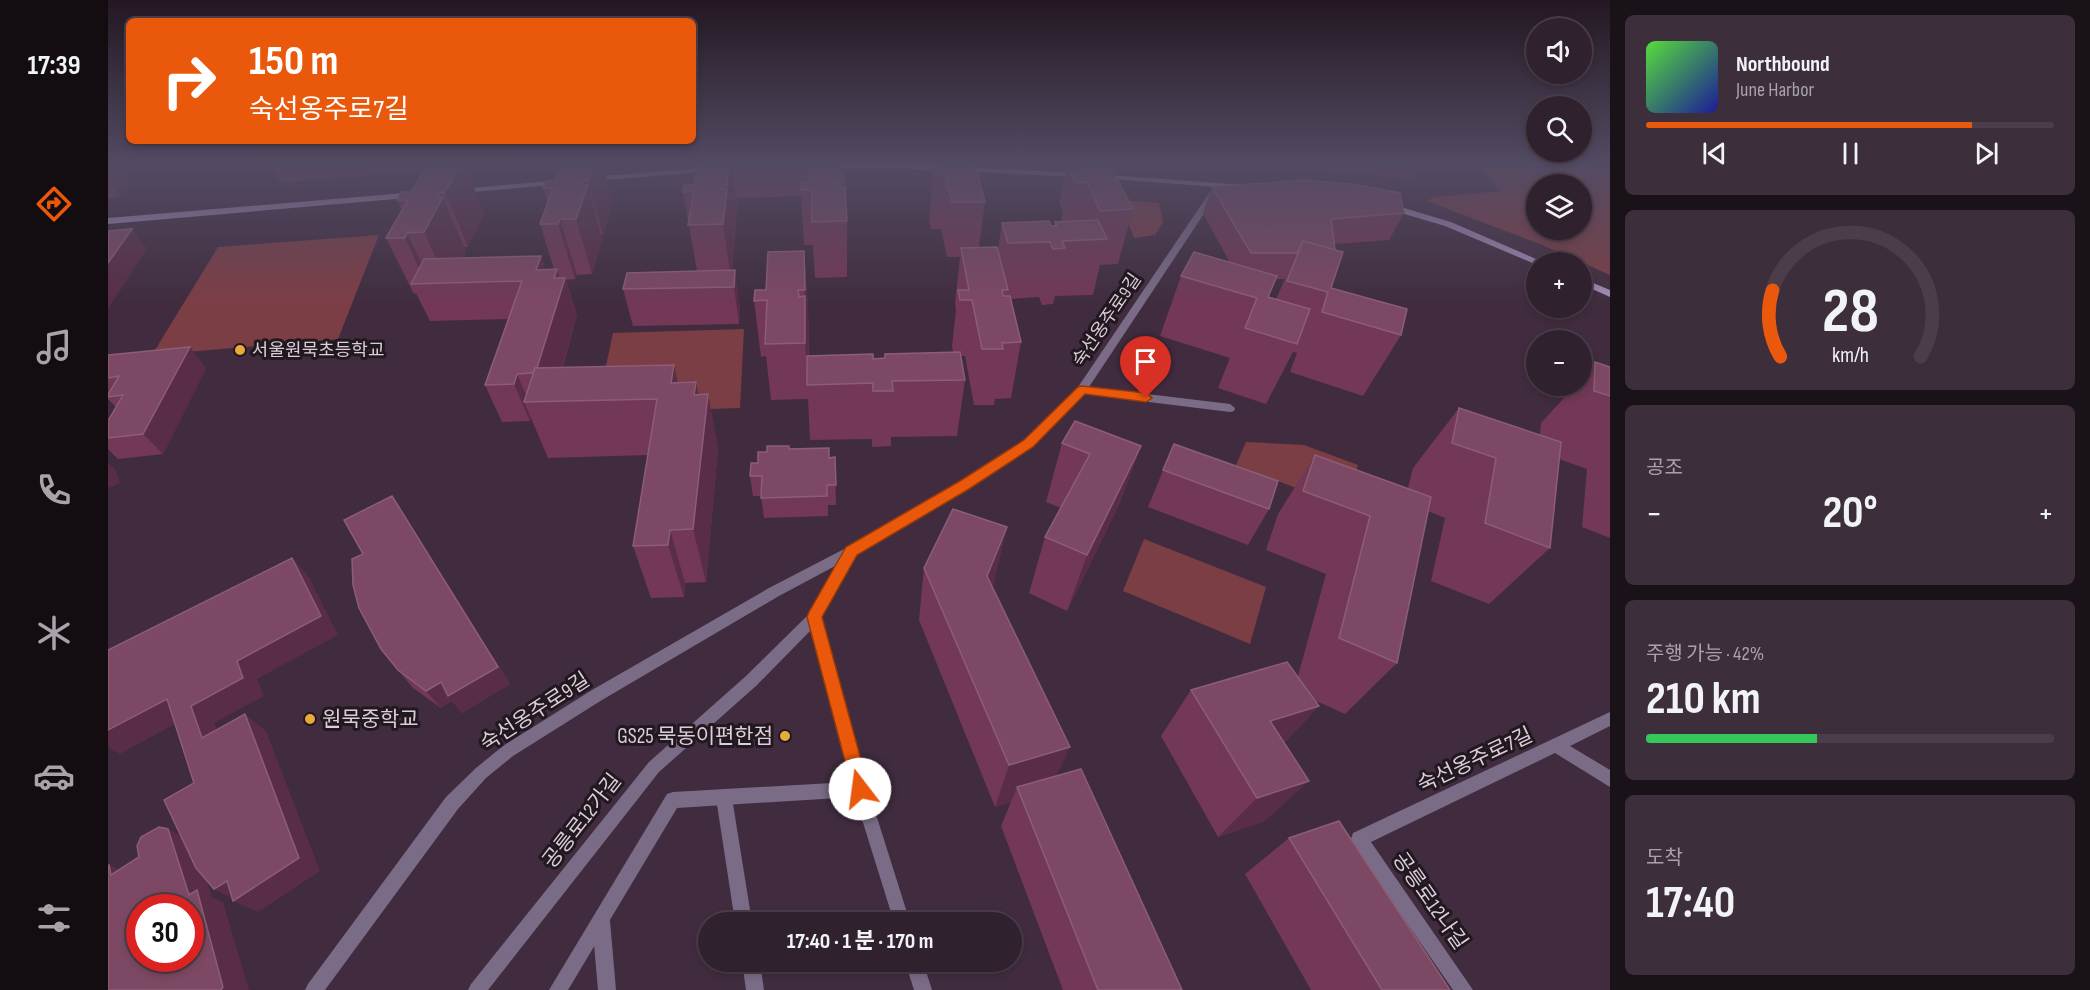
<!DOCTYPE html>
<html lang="ko">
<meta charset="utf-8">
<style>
body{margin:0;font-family:"Sofia Sans Condensed","Noto Sans KR",sans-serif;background:#3c2e3a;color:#f1f3f6;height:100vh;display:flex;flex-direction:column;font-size:22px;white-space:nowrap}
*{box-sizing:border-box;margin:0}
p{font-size:20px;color:#a8a3aa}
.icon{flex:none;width:33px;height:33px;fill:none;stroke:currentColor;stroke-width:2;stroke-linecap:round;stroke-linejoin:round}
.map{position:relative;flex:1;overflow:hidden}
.side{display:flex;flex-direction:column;gap:15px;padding:15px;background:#1a1219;width:480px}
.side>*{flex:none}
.hud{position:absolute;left:18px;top:18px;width:570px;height:126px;border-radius:9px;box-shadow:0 3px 9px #0003,0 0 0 2px #4b3e4a;background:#ea580c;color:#fff;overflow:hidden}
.fabs{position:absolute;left:1418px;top:18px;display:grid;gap:12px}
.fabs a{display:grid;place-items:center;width:66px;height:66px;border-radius:50%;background:#30212e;box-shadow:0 3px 9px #0003,0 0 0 2px #4b3e4a;font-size:30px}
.speed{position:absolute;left:18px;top:894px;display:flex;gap:12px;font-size:30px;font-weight:700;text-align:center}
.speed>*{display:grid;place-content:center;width:78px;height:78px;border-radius:50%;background:#30212e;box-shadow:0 3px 9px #0003,0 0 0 2px #4b3e4a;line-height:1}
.speed .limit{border:9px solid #d22;background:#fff;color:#111}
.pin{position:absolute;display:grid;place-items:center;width:51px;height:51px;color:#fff;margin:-62px -26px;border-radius:50% 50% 50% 0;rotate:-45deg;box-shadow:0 0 6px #0007}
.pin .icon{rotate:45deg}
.me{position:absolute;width:66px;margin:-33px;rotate:345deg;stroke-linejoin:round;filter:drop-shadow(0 0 4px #0008)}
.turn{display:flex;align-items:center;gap:21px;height:126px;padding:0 24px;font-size:27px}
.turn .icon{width:78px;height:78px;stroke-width:2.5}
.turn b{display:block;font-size:42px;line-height:51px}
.big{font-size:45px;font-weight:700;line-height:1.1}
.side .card{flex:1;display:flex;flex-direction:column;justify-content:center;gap:9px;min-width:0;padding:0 21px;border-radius:9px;background:#3c2e3a}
.side .dial{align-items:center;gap:0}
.dial svg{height:156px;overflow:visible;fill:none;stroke:#4b3e4a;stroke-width:7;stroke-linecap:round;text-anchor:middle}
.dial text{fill:#f1f3f6;stroke:none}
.song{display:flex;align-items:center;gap:18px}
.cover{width:72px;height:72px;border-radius:9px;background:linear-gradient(135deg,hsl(110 70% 55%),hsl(240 70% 35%))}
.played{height:6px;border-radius:3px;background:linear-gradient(90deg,#ea580c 80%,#4b3e4a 80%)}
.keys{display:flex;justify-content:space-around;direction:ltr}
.heat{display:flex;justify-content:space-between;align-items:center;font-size:33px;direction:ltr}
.charge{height:9px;border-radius:4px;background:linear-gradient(90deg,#34c759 42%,#4b3e4a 0)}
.trip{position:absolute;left:590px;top:912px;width:324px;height:60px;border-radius:30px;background:#30212e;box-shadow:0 3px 9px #0003,0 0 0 2px #4b3e4a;font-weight:700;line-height:60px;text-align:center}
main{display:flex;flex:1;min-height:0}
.menu{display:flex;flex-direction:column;width:108px;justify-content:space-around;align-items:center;background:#130d12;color:#a8a3aa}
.menu .icon{width:42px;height:42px}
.menu .on{color:#ea580c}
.menu b{font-size:27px;color:#f1f3f6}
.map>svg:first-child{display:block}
.green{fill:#7c3e45;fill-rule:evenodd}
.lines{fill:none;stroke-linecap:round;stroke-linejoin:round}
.lane{fill:#7a6c86;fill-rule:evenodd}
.street{fill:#7a6c86;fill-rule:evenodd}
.secondary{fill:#a18cb5;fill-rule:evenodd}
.wall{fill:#723855;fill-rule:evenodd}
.shaded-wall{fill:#592d46}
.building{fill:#7d4863;stroke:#8c5d76;stroke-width:1.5;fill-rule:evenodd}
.route{fill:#ea580c;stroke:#983908;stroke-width:1.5}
.poi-dot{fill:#e8ab37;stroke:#211820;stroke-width:2}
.labels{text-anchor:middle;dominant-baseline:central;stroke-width:6;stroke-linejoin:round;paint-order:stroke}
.street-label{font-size:18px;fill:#dbcdd9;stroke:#211820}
.poi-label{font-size:18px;fill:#dbcdd9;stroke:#211820;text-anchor:start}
.near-street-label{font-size:21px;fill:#dbcdd9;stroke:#211820}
.near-poi-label{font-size:21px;fill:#dbcdd9;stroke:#211820;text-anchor:start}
</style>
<main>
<nav class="menu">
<b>17:39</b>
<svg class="icon on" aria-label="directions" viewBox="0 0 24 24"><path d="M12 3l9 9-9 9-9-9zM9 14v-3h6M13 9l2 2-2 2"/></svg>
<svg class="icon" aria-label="music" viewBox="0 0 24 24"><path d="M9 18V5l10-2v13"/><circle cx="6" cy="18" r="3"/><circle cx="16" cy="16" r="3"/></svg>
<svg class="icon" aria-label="phone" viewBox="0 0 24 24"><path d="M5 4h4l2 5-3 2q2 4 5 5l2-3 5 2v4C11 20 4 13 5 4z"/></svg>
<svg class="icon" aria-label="climate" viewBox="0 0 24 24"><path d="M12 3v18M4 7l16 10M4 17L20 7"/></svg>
<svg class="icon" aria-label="car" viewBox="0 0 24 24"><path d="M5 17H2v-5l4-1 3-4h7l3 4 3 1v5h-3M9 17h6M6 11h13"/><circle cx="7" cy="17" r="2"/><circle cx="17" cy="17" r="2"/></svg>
<svg class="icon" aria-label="filters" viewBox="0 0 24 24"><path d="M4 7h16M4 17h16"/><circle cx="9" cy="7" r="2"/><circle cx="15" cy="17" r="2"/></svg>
</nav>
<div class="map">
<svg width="1502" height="990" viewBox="0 0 1502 990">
<rect width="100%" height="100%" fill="#402c3e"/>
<g class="green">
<path d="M1362,165H1502V275L1432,244L1319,201L1326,197L1394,191L1370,167ZM1473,184V230H1428V184Z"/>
<polygon points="1011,200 1051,203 1055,222 1047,235 1026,238"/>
<polygon points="271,235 230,339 44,355 110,247"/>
<polygon points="636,329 632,408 488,413 505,333"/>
<polygon points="1138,442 1196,445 1250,465 1238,507 1128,465"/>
<polygon points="1036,539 1158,587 1142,644 1015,591"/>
</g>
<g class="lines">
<g class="lane">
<polygon points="616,790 622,792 624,798 644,922 627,922 608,798 610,792"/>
<polygon points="493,912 499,915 502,921 508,990 490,990 484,921 487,915"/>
<polygon points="634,962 652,962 656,990 638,990"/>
</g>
<g class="street">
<polygon points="1104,189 1111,191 981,387 1122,404 1127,408 1126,411 1122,412 976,394 924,447 861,488 748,555 714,617 760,789 802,922 786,922 747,797 569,808 460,990 441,990 559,794 565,792 742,782 703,630 648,686 551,772 380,990 360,990 363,984 541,762 638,676 702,613 729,565 671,596 494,700 405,756 378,778 350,809 217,990 197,990 200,984 338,797 368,768 395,746 484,690 661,588 740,547 853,482 916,441 970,387"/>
<polygon points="1502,712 1502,726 1462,746 1502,770 1502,787 1447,753 1263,842 1365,990 1345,990 1245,845 1243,839 1245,833"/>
<polygon points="797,962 815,962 824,990 806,990"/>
</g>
<g class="secondary">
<polygon points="718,165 821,165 973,173 977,175 973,177 785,168 721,169 718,169"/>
<polygon points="604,167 608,169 607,171 484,181 480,179 484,177"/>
<polygon points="987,174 1135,185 1139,187 1135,189 990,178 987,178"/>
<polygon points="452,180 456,182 455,184 353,193 349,191 353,189"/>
<polygon points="308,192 312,195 311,197 0,224 0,218"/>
<polygon points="1279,203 1343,222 1435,262 1427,264 1337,226 1276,208 1275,206"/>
<polygon points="1473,278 1502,290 1502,297 1473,284"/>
</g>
</g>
<g class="wall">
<polygon points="0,165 24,181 12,197 0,198"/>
<polygon points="39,165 70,165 69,167 42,170"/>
<polygon points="162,165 357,165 376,214 360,247 356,247 358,252 355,258 433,256 437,270 446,269 432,224 439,203 435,188 447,180 495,165 505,202 495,235 493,235 494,240 484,274 469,275 467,279 458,280 469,315 455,367 570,383 588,382 590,394 600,394 610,450 598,582 577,583 576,597 543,598 525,546 540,455 440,458 423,418 422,421 394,422 377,385 400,319 322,321 308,293 306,294 278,238 294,211 289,200 303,192 316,170 173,183"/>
<polygon points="589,165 735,165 739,221 739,277 707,278 705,245 696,245 693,196 628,198 629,209 624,270 632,308 631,324 525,326 515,289 589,271 575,192 586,185"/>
<polygon points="827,165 867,165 867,172 877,202 871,247 890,250 894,223 943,226 946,226 947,222 953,221 955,212 951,203 959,165 1004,165 1008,172 1006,179 1025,209 1010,264 992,265 985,295 947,296 945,304 934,305 931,297 902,299 913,342 903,398 887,399 886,405 866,405 857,356 853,356 857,380 849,436 783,437 783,446 764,447 764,439 702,440 700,399 663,400 658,356 653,357 646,301 696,251 700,307 701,356 776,358 845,352 844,346 848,310 847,303 852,257 839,257 833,229 823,229 821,221 825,167 827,167"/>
<polygon points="1160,165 1312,165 1305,179"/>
<path d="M1104,187L1296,213L1281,240L1227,244L1223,288L1293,335L1255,396L1182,372L1189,353L1185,352L1158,404L1110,388L1122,358L1052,336L1073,276L1122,263L1095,213ZM1167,279H1177L1168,299L1160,297Z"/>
<polygon points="0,355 98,368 55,454 10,459 0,449 0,421 8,407 1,400 0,400"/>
<polygon points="1487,362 1502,367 1502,538 1474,527 1479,469 1451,459 1442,548 1381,604 1323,581 1337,518 1320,511 1289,663 1237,714 1206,700 1211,706 1176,743 1157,821 1110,837 1053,736 1083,690 1190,676 1218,574 1158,550 1170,514 1207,455 1300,488 1305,468 1351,408 1432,435 1433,423 1467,386 1473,386 1473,378"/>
<polygon points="954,443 1033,446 1011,505 959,611 921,593 937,537 953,508 938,502"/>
<polygon points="1066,444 1161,509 1140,545 1040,507"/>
<polygon points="681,449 721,458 727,457 728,505 720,505 720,516 656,518 653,496 645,496 642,476 650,463 659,452"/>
<polygon points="297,516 402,684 354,713 344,701 333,708 305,688 290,670 255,554"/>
<polygon points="816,568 887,580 884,587 962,747 948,776 1074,990 955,990 893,826 903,802 887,807 811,620"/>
<polygon points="1181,838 1342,990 1203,990 1137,874"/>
</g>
<g class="shaded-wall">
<polygon points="0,165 13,165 24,181 12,197 0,180"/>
<polygon points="352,165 357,165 376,214 360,247 337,192"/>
<polygon points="485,165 495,165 505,202 495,235 480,181"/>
<polygon points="621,165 624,165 629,209 626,239 619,185"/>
<polygon points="475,181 478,190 480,185 494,240 484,274 468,219"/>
<polygon points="614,185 617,209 619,189 627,244 623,279 615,224"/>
<polygon points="332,193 335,199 335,197 358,252 344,283 339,283 316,232"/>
<polygon points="452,219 469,275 467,279 450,224"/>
<polygon points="24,229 39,249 0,309 0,263"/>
<polygon points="299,233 323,283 318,283 297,238"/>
<polygon points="696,251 700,307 701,385 700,385 697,343"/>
<polygon points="433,256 445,294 428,270"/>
<polygon points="449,269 454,287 457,278 469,315 445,401 428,373 446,278"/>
<polygon points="627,270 632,308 631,324 626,287"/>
<polygon points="82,347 98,368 55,454 35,434"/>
<polygon points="566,365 578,421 563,383"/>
<polygon points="409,374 421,402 416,402 423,418 422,421 406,384"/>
<polygon points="588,382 597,426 600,394 610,450 598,582 585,529 586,395"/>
<polygon points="1033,446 1011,505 959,611 979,555"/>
<polygon points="0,463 8,470 12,483 0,488"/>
<polygon points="284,496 402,684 354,713 344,701 333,708 318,691"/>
<polygon points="899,527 887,580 868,627 879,576"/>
<polygon points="562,530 577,583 576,597 560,545"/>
<polygon points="184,558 201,577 230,635 149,679 156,696 106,723 118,754 94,738 83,706 129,661"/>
<polygon points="59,699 83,715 12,754 0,747 0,730"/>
<polygon points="1211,706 1168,751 1162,721"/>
<polygon points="137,714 158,731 212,871 150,912 125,901 127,900 106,889"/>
<polygon points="962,747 942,790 909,787 903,802 887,807 901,765"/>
<polygon points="1201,781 1157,821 1110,837 1149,798"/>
<polygon points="60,829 86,843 104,897 115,902 141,990 113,990 81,895"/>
<polygon points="1,865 30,878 3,875"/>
</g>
<g class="building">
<polygon points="319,165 352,165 337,192 332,193 329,197 335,197 316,232 299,233 297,238 278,238 300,200 289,200 294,192 303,192"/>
<polygon points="453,165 485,165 480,181 475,181 474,185 480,185 468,219 452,219 450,224 432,224 445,188 435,188 438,181 447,180"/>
<polygon points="589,165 621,165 619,185 614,185 614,189 619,189 615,224 580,225 586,192 575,192 576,185 586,185"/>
<polygon points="702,165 735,165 736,182 730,183 731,187 737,187 739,221 704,222 704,190 693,190 693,183 702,182"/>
<polygon points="834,165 867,165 867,167 862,167 863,172 869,172 877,202 844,202 837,174 827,175 825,167 834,167"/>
<polygon points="970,165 1004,165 1008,172 998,172 1002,179 1009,179 1025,209 992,211 979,182 967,183 963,174 974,174"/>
<polygon points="1196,180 1244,184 1292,193 1296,213 1223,219 1227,250 1195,241 1189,253 1143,253 1104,187"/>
<polygon points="990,220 999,239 954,241 957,248 945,249 942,242 900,243 894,223 941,221 943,226 949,226 947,222"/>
<polygon points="24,229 0,263 0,231"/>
<polygon points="1195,241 1235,252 1223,288 1299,309 1293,335 1214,312 1220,292 1179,281"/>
<polygon points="889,247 900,290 894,290 895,296 902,296 913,342 894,343 895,349 874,349 864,300 852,300 850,290 861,290 853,248"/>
<polygon points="696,251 697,290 690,290 691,297 697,296 697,343 657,344 659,300 646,301 647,290 658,290 660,252"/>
<polygon points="1086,252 1169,276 1160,297 1202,309 1189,344 1137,328 1149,298 1073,276"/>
<polygon points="433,256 428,270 449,269 446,278 457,278 429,368 427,368 425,373 409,374 406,384 377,385 414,281 303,284 316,259"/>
<polygon points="627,270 626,287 515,289 519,273"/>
<polygon points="82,347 35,434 0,438 0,421 15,395 0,397 0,395 11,376 0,378 0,355"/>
<polygon points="852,352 857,380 784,381 785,391 765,391 765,383 699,385 699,356 765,354 765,359 777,358 777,354"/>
<polygon points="1487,362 1502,367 1502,396 1486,391"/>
<polygon points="566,365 563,383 588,382 586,395 600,394 585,529 562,530 560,545 525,546 549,399 416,402 427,368"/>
<polygon points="1351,408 1453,442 1442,548 1377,523 1388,458 1344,443"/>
<polygon points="967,421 1033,446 979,555 937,537 982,454 954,443"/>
<polygon points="1066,444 1170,481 1161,509 1055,470"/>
<polygon points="659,446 681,446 681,449 721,448 721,458 727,457 728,485 719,485 719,496 653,498 654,476 642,476 643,463 650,463 650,452 659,452"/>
<polygon points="1207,455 1323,497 1289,663 1231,638 1262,516 1195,491"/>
<polygon points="284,496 390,667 340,696 333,682 318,691 290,670 273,649 251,608 245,585 244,559 255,554 236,520"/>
<polygon points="845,509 899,527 879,576 962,747 901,765 816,568"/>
<polygon points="184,558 213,616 129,661 135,678 83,706 94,738 137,714 191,858 125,901 119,881 106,889 88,868 56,800 86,783 59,699 0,730 0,650"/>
<polygon points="1179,662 1211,706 1162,721 1201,781 1149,798 1083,690"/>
<polygon points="973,769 1074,990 990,990 909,787"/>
<polygon points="1231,821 1342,990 1274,990 1181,838"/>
<path d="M51,827L60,829L81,895L89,890L115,987L113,990H0V866L1,865L3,875L31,857L29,846L33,837ZM32,908H82V958H32Z"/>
</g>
<linearGradient id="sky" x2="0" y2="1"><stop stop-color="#231822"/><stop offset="0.54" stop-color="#534b63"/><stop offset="1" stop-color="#534b63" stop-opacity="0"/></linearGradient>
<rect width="1502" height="304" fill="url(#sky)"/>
<polygon class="route" points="974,386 1038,393 1044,398 1038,402 977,394 925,447 861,489 749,555 714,617 761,789 759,795 752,798 746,795 699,617 701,612 738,547 852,481 916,440 970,387"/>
<g class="poi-dot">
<circle cx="132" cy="350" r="6"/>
<circle cx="202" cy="719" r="6"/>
<circle cx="677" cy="736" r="6"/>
</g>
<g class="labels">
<g class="street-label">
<text transform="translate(999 320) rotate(-56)">숙선옹주로9길</text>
</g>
<g class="poi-label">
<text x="144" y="350">서울원묵초등학교</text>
</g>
<g class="near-street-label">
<text transform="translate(427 712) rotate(-33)">숙선옹주로9길</text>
<text transform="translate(1367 760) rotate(-25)">숙선옹주로7길</text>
<text transform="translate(474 821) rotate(-52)">공릉로12가길</text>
<text transform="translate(1322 901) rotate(55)">공릉로12나길</text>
</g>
<g class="near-poi-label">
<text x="214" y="719">원묵중학교</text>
<text x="665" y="736" text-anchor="end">GS25 묵동이편한점</text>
</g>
</g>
</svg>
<div class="fabs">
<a><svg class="icon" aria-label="sound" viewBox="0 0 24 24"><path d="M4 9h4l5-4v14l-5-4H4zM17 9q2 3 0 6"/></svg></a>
<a><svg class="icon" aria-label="search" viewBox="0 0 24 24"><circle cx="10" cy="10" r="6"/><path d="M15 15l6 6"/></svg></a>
<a><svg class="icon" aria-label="layers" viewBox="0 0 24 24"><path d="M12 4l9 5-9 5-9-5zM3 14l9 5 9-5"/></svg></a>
<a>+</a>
<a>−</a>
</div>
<div class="speed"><div class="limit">30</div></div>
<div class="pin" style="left:1038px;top:398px;background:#d93025"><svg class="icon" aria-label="arrive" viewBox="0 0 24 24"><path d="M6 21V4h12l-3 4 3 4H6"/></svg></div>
<svg class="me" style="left:752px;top:789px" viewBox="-20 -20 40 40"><circle r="19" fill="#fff"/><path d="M0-13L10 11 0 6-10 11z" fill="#ea580c"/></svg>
<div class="trip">17:40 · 1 분 · 170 m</div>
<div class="hud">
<div class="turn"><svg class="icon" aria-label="right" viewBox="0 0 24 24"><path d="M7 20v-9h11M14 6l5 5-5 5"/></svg><div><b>150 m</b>숙선옹주로7길</div></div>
</div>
</div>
<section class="side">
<div class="card">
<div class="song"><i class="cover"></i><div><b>Northbound</b><p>June Harbor</p></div></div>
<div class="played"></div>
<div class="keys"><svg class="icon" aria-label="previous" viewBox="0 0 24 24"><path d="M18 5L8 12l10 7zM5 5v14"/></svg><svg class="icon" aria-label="pause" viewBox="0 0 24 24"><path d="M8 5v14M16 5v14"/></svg><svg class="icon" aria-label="next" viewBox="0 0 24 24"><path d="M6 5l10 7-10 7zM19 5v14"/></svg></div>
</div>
<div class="card dial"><svg viewBox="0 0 100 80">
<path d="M14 69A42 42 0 1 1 86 69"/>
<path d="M14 69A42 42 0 0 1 10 35" stroke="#ea580c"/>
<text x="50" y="56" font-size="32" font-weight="700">28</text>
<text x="50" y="72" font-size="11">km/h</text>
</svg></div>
<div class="card"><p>공조</p>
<div class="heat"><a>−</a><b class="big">20°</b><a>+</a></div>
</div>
<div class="card"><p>주행 가능 · 42%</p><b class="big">210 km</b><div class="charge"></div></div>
<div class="card"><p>도착</p><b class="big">17:40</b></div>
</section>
</main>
